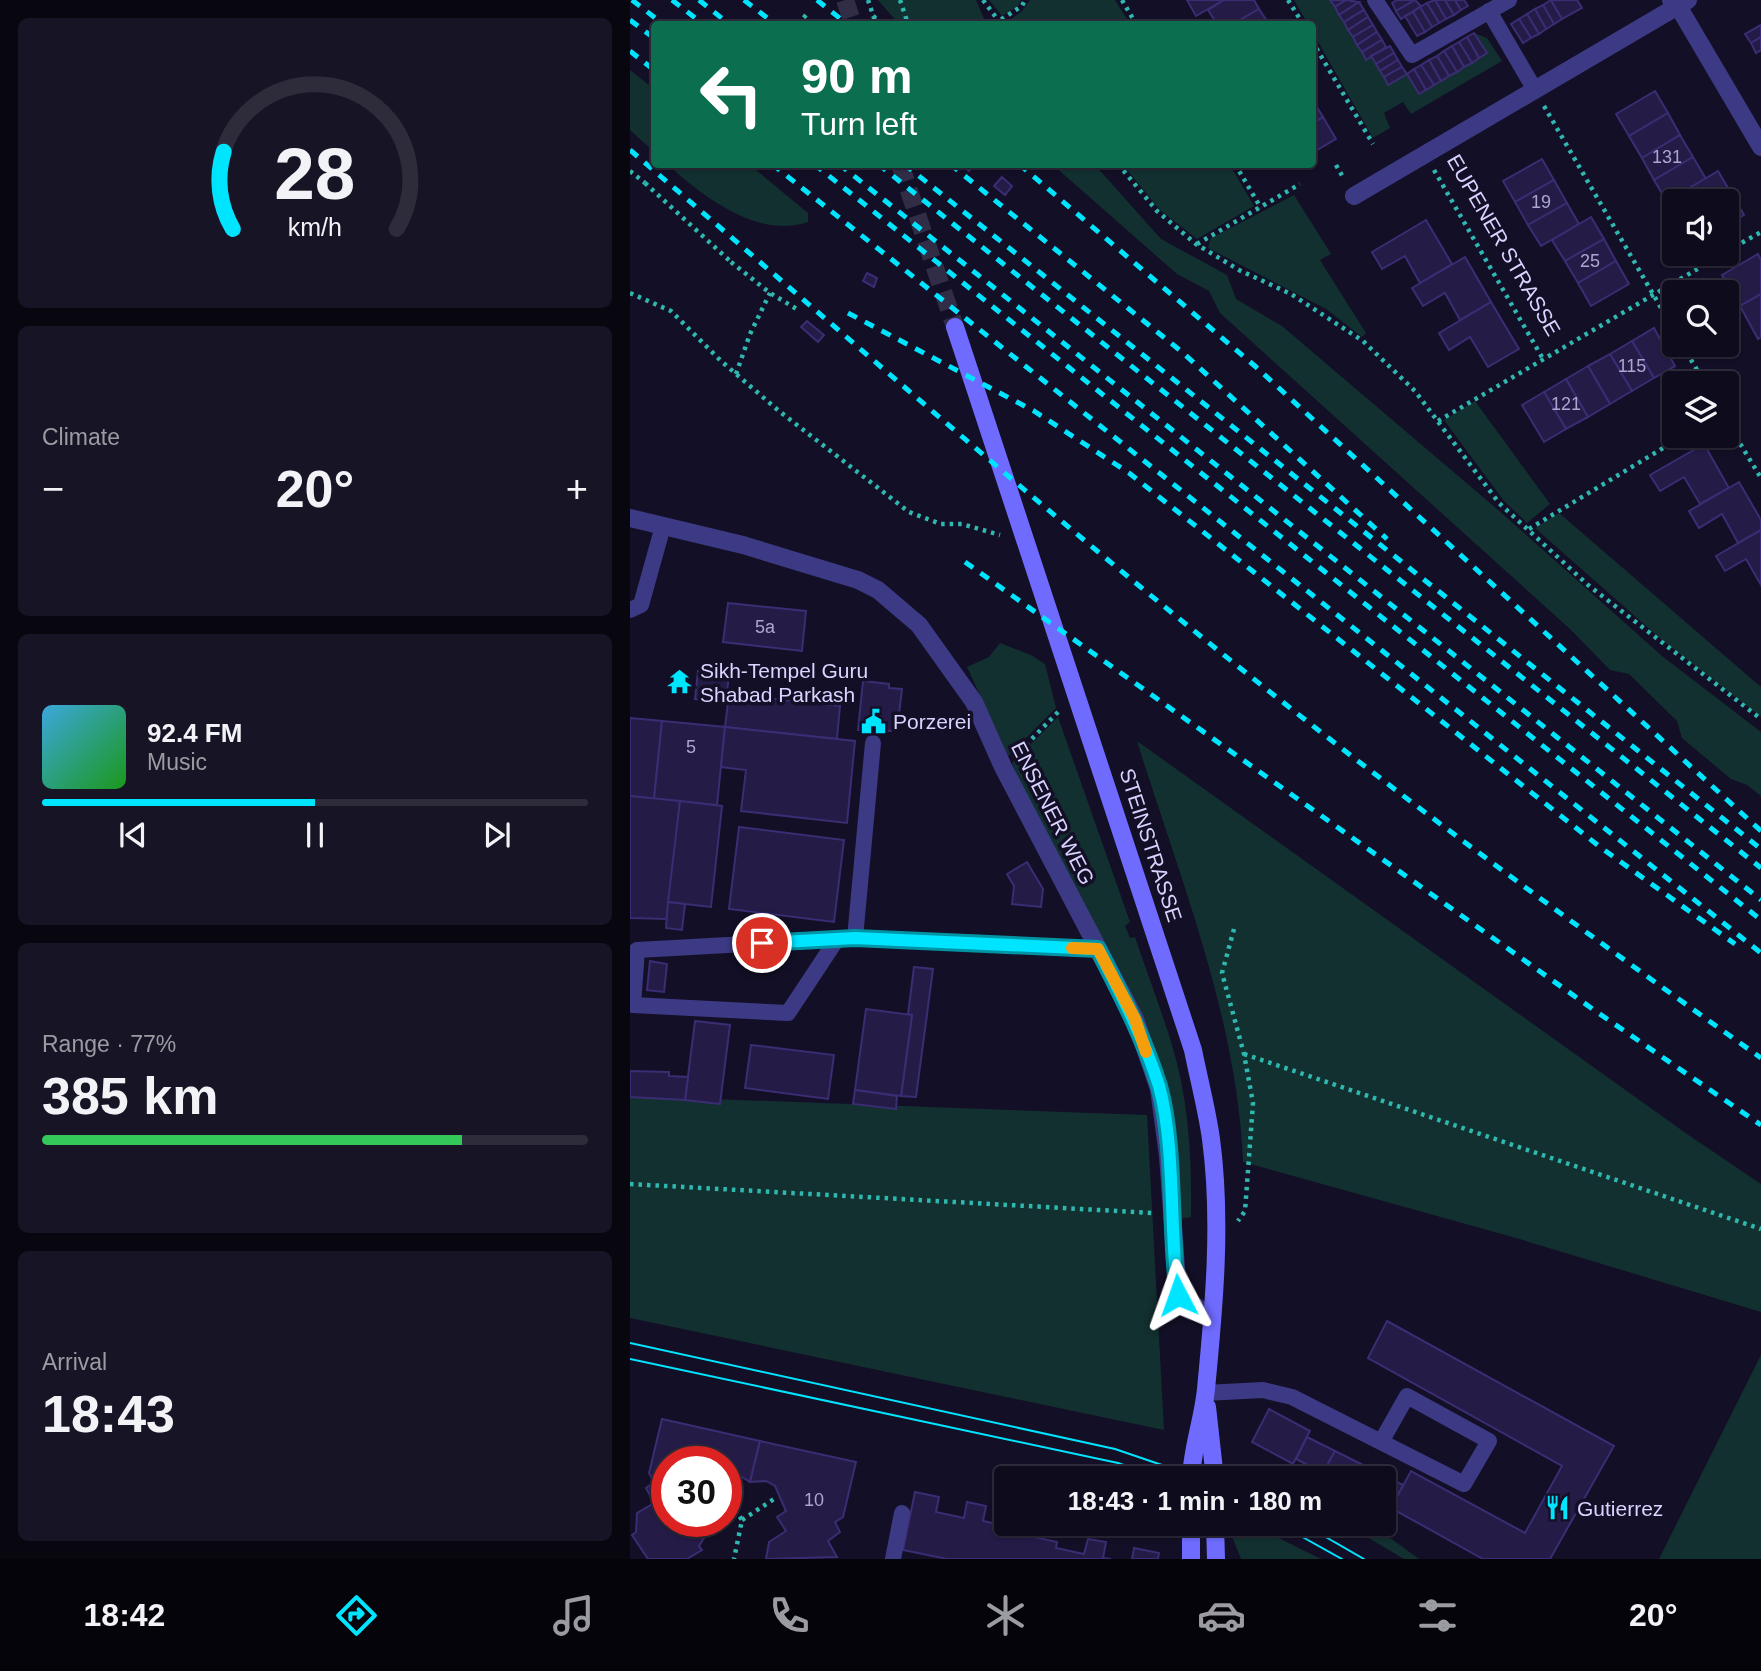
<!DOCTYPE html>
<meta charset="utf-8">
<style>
body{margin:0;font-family:Arial,sans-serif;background:#171425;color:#f1f3f6;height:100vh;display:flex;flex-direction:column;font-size:26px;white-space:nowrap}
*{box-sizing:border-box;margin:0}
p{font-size:23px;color:#9b9ba3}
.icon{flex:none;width:38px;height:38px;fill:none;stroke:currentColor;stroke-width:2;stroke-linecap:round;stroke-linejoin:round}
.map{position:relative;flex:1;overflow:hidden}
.details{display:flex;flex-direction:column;gap:18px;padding:18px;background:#08060f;width:630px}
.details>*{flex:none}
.top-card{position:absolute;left:21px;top:21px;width:665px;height:147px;border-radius:7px;box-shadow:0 2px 5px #0004,0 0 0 2px #2e2b3b;background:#0b6e4f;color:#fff;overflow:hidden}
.fabs{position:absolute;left:1032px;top:189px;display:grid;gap:14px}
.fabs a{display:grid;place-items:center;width:77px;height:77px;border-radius:7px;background:#0e0b1c;box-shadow:0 2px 5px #0004,0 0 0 2px #2e2b3b;font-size:35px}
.speed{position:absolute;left:21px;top:1446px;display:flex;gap:14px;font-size:35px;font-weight:700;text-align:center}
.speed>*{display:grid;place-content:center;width:91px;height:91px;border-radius:50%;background:#0e0b1c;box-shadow:0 2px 5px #0004,0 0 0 2px #2e2b3b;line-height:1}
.speed .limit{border:10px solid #d22;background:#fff;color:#111}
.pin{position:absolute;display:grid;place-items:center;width:60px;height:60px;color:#fff;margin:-30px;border:4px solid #fff;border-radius:50%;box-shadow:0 2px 7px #0007}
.me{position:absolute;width:77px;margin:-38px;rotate:356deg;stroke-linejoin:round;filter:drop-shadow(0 0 5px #0008)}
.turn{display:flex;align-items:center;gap:24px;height:147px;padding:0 35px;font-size:32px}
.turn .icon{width:91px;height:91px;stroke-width:2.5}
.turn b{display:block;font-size:49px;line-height:60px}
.big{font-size:52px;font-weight:700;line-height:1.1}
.details .widget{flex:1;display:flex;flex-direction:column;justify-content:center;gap:10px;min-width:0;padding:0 24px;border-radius:10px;background:#171425}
.details .dial{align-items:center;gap:0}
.dial svg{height:182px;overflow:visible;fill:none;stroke:#2e2b3b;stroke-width:7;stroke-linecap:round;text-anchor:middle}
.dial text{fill:#f1f3f6;stroke:none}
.song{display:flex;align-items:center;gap:21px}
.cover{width:84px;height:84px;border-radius:10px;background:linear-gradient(135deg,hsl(200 70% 55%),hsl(120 70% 35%))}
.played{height:7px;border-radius:4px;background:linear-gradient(90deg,#00e5ff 50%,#2e2b3b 50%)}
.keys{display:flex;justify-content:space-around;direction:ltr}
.heat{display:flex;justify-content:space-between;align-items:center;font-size:38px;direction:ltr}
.charge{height:10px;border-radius:5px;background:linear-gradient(90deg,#34c759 77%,#2e2b3b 0)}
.trip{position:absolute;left:364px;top:1466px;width:402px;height:70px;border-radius:7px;background:#0e0b1c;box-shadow:0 2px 5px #0004,0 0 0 2px #2e2b3b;font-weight:700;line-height:70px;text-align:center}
.dock{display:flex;height:112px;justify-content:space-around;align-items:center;background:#06040b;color:#9b9ba3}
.dock .icon{width:49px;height:49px}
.dock .current{color:#00e5ff}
.dock b{font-size:32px;color:#f1f3f6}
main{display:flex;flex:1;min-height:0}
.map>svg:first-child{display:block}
.green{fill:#12302f}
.building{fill:#241b47;stroke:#3b2d73;stroke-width:2}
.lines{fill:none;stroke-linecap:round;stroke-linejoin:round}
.secondary-tunnel{stroke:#312d47;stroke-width:18;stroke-dasharray:18 9;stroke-linecap:butt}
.path{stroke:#2fb8b0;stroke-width:4.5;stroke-dasharray:3.5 5;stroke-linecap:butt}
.service{stroke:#3d3a85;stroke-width:16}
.minor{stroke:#3d3a85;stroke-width:18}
.secondary{stroke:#6f6bff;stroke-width:18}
.tram{stroke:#00e5ff;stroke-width:2}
.rail{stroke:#00e5ff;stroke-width:5;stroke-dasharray:10 9;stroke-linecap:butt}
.path-bridge{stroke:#2fb8b0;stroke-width:4.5;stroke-dasharray:3.5 5;stroke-linecap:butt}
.route-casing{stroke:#0095a6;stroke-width:18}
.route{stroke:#00e5ff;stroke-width:12}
.slow{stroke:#f59e0b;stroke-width:12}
.labels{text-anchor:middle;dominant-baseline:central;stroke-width:7;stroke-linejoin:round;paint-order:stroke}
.number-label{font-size:18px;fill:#aca6d1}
.street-label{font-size:21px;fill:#d9d4ff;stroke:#130f26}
.poi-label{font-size:21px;fill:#d9d4ff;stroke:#130f26;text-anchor:start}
</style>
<main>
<section class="details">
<div class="widget dial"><svg viewBox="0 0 100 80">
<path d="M14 69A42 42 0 1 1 86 69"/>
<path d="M14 69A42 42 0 0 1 10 35" stroke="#00e5ff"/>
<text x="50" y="56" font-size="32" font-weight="700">28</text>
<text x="50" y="72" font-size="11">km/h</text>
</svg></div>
<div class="widget"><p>Climate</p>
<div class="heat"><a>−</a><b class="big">20°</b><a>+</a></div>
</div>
<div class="widget">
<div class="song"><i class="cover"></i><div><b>92.4 FM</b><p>Music</p></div></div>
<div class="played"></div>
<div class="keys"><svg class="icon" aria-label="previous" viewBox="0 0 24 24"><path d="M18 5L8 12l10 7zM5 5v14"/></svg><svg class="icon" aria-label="pause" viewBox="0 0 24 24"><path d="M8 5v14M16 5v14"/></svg><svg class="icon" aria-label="next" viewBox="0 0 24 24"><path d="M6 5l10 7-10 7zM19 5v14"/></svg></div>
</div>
<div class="widget"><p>Range · 77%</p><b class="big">385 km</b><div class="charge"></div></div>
<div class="widget"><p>Arrival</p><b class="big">18:43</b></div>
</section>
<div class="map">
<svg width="1131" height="1559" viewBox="0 0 1131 1559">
<rect width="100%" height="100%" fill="#130f26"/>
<g class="green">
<polygon points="248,0 346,0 354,19 351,24 269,24"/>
<polygon points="359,0 391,0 388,6 372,16"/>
<polygon points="400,0 485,0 500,24 380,24 377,22 392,11"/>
<polygon points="664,0 700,0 736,59 741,56 758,84 777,74 789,94 856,54 844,33 857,38 872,61 781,114 773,102 754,113 760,128 743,138 683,33 682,24 678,24"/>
<polygon points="0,70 24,89 24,152 0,130"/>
<path d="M38,165H120L178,213V222C127,239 74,197 38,165Z"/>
<polygon points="423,165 465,165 531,239 597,275 606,299 652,326 867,509 1032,656 1131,732 1131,796 1117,785 1101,779 1052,738 1047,721 999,674 980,670 940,629 590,313 579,291 547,274"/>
<polygon points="493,165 600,165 624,206 567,239 530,210"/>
<polygon points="664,195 701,254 690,260 736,333 732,337 696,309 578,248 581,238"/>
<polygon points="845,401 920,504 897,523 874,501 814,420"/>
<polygon points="929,513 1131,687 1131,717 1032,640 905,528"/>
<polygon points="370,643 401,655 415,664 426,708 378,756 337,667 359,657"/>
<path d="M428,717L500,922L495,926L500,938L505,937C517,973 531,1009 542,1045C559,1101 562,1159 561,1217L551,1219L541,1105L525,1057L412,836L382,763Z"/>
<path d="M507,741L1057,1134L1131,1184V1312L886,1238L613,1162C607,1017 550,879 507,741Z"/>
<polygon points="0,1096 517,1115 534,1430 0,1318"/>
<polygon points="1131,1355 1131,1559 1029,1559"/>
<polygon points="603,1524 620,1524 691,1559 611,1559 603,1539"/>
<polygon points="715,1524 741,1524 789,1559 774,1559"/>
</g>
<g class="building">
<polygon points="557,0 594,0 566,16"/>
<polygon points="594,0 624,0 629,9 603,24 587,24 578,10"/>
<polygon points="700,0 716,0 705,7"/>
<polygon points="716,0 729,2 709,15 705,7"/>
<polygon points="767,0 785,0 766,11 762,3"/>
<polygon points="785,0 791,6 771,19 766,11"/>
<polygon points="805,0 815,0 824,15 816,19"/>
<polygon points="805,0 816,19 809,23 797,3"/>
<polygon points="815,0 825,0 831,10 824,15"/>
<polygon points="825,0 834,0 838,6 831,10"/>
<polygon points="921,0 932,19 924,24 913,5"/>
<polygon points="921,0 947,0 952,8 932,19"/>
<polygon points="729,2 734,10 714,22 709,15"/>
<polygon points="797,3 809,23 802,27 790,7"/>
<polygon points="913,5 924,24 916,29 905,9"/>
<polygon points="790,7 802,27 795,32 783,12"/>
<polygon points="629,9 639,24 603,24"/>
<polygon points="905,9 916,29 909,34 897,14"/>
<polygon points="734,10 738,17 718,30 714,22"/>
<polygon points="783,12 795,32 787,36 775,16"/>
<polygon points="897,14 909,34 901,38 889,19"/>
<polygon points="738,17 743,25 723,37 718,30"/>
<polygon points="889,19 901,38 893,43 881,24"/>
<polygon points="743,25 747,32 727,45 723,37"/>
<polygon points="1131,25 1131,37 1121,43 1115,34"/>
<polygon points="747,32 752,40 732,52 727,45"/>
<polygon points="844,33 857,53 849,58 837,37"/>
<polygon points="837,37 849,58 842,63 829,42"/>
<polygon points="1131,37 1131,50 1126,53 1121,43"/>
<polygon points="752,40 756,47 736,60 732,52"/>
<polygon points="829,42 842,63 834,67 822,46"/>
<polygon points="760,46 764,53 746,64 741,56"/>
<polygon points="822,46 834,67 827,72 814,51"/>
<polygon points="814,51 827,72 819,76 807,56"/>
<polygon points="764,53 768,60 750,71 746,64"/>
<polygon points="807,56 819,76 811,81 799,60"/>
<polygon points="768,60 772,67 754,77 750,71"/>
<polygon points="799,60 811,81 804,85 791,65"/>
<polygon points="791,65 804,85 796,90 784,69"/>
<polygon points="772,67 777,74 758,85 754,77"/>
<polygon points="784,69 796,90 789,94 777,74"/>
<polygon points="1025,91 1038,113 999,136 986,114"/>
<polygon points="682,99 693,117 682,124"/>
<polygon points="1038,113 1050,135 1012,158 999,136"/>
<polygon points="693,117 706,139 682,153 682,124"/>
<polygon points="1050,135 1063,157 1024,180 1012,158"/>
<polygon points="1063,157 1076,179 1037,202 1024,180"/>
<polygon points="912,159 924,180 885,202 873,181"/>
<polygon points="330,164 344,164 339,171"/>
<polygon points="1088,171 1101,193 1088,201 1053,201 1049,194"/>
<polygon points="372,177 382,186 375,195 364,186"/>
<polygon points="924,180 937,203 898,225 885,202"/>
<polygon points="1101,193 1114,215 1097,225 1097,201 1088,201"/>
<polygon points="937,203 949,224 911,246 898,225"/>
<polygon points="961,217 974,239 935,261 922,240"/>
<polygon points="796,220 822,264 790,283 775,256 752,269 742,252"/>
<polygon points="974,239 986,261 948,283 935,261"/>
<polygon points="1128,254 1131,260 1131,294 1110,306 1092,275"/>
<polygon points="835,257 861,302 830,320 815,293 793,306 782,288"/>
<polygon points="986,261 999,284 961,306 948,283"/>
<polygon points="237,273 247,278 244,287 233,281"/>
<polygon points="1131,294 1131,337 1128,339 1110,306"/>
<polygon points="861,302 889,349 858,367 840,337 819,350 809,333"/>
<polygon points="177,321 194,335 188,342 171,327"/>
<polygon points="1024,328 1045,366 1024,378 1002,341"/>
<polygon points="1002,341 1024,378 1002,391 980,354"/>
<polygon points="980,354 1002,391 980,404 958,366"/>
<polygon points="958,366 980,404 958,417 936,379"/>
<polygon points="936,379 958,417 936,429 914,392"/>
<polygon points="914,392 936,429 914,442 892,405"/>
<polygon points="1074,444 1099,488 1070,504 1054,477 1030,491 1020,475"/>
<polygon points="1109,482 1131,520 1131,530 1108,543 1092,514 1069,528 1059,511"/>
<polygon points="1131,530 1131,585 1116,559 1095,571 1086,556"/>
<polygon points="98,603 176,611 172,651 93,642"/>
<polygon points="68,671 99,674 96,702 65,699"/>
<polygon points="233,681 259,684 259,688 272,689 267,731 228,730"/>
<polygon points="99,694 210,706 207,739 95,727"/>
<polygon points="0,718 32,721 24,799 0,796"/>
<polygon points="32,721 95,727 87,805 24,799"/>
<polygon points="95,727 225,741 217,823 111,811 116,770 91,767"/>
<polygon points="0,796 50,801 37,919 0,918"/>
<polygon points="50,801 92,806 81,907 38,902"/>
<polygon points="109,827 214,840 204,922 99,909"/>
<polygon points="397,862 413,889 411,907 382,904 384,886 377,874"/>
<polygon points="38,902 55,904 52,930 36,928"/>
<polygon points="20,961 37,964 34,992 17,990"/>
<polygon points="284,967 303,969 286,1097 271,1096 282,1015 278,1014"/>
<polygon points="236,1009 282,1015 271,1096 225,1090"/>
<polygon points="65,1021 100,1025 90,1104 55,1100"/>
<polygon points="121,1045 204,1055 198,1099 115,1088"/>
<polygon points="0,1071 39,1072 39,1076 58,1077 55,1100 0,1097"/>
<polygon points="225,1090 267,1096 266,1109 223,1104"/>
<polygon points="757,1321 984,1446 920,1559 853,1559 761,1508 781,1471 895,1533 932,1466 738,1358"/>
<polygon points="639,1409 680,1431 663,1464 622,1442"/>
<polygon points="32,1419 130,1441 120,1482 104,1472 96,1474 96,1461 37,1461 37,1521 71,1521 76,1529 72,1531 74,1538 69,1546 72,1550 57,1559 18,1559 2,1535 6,1532 7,1513 24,1503 16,1488 24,1482 19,1473"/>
<polygon points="677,1437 705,1451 693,1473 666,1459"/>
<polygon points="130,1441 226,1462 213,1517 205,1522 210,1532 198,1541 207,1557 136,1559 139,1542 156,1531 147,1517 156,1511 145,1486 136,1481 120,1482"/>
<polygon points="705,1451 773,1485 761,1508 754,1505 754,1479 704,1479 693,1473"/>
<polygon points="285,1492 309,1497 306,1512 334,1518 337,1502 356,1506 353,1521 381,1527 382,1524 407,1526 404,1537 427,1542 426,1548 454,1554 458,1539 476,1542 473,1558 481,1559 317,1559 273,1550"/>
<polygon points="504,1548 529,1553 528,1559 502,1559"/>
</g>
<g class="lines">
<g class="secondary-tunnel">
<polyline points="215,0 223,24"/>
<polyline points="270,164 325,327"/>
</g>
<g class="path">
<polyline points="238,0 246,24"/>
<polyline points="270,0 278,24"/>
<polyline points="353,0 371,24"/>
<polyline points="492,0 506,24"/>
<polyline points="658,0 673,24"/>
<polyline points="243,16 254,24"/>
<polyline points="168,24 176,15"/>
<polyline points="364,24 392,6 395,0"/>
<polyline points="682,41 743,144"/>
<polyline points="914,106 1045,332"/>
<polyline points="488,164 527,211 566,244 609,270 661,294 733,341 785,391 869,503 958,585 1131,719"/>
<polyline points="605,164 631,208"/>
<polyline points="706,165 714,179"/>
<polyline points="804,170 913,359"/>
<polyline points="0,171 15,183"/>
<polyline points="567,244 670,184"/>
<polyline points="1097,251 1131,232"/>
<polyline points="101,262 140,293 170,311"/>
<polyline points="0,293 41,311 91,361 149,411 279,512 311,524 332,524 370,535"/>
<polyline points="1052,345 1075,383"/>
<polyline points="106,374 120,334 140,293"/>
<polyline points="808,421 1093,254"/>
<polyline points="1097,422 1131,478"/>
<polyline points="899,529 1053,436"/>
<polyline points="390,751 430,710"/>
<polyline points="604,929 592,973 614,1054 623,1103 615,1211 608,1221"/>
<polyline points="614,1054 1131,1229"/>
<polyline points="0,1184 523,1213"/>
<polyline points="605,1470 618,1479"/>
<polyline points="96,1495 112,1520 104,1559"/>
<polyline points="112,1520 147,1497"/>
</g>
<g class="service">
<polyline points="745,0 782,55 879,0"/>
<polyline points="859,11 905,90"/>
<polyline points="0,610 11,605 33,526"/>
<polyline points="225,938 243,743"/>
<polyline points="207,939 158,1013 3,1005 7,950 207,939 225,938 468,949"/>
<polyline points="575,1393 633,1390 662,1397 834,1484 859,1441 777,1396 751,1442"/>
<polyline points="263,1559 272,1513"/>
</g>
<g class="minor">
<polyline points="1041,0 1048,6 1131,147"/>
<polyline points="724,196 1058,0"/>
<polyline points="0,518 113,545 228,580 248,590 289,625 344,702 373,767 505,1019 529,1089 538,1156 548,1295 581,1316"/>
</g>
<g class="secondary">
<path d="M325,327L563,1050C569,1080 577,1110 581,1139C592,1221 584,1307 576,1389C573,1420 562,1448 561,1479"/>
<polyline points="577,1407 585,1479"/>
<polyline points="585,1524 586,1559"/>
<polyline points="561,1559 561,1524"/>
</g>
<g class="tram">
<polyline points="0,1343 485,1449 573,1479"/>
<polyline points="0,1359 488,1463 532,1479"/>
<polyline points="649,1524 712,1559"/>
<polyline points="673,1524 734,1559"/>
</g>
<g class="rail">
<polyline points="2,0 33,24"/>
<polyline points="42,0 73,24"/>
<polyline points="69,0 99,24"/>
<polyline points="114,0 145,24"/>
<polyline points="187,0 217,24"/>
<polyline points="0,20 24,38"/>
<polyline points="0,51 24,70"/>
<path d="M0,150C196,318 388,489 589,651C764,793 947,927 1131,1058"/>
<polyline points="142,164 1131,953"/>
<polyline points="184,164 1131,920"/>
<polyline points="209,164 1131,900"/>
<polyline points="248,164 1131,868"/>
<polyline points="274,164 1131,849"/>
<polyline points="320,164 552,352 757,539"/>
<polyline points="389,164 626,367 1131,831"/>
<polyline points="218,313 404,411 499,473 970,847 1105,944"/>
<polyline points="335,562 964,1010 1131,1125"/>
</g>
<polyline class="path-bridge" points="15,183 101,262"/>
</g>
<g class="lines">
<defs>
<path id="route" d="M132,943L225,938L468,949C491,994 514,1038 529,1086C546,1148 539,1231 548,1295"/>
</defs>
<use href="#route" class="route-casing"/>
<use href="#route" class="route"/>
<polyline class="slow" points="442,948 468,949 505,1019 516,1052"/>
</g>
<defs>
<symbol id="temple-bare" viewBox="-9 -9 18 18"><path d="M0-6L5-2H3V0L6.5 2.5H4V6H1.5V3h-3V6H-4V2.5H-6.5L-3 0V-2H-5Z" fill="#00e5ff" stroke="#130f26" stroke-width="2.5" paint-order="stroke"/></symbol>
<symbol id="civic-bare" viewBox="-9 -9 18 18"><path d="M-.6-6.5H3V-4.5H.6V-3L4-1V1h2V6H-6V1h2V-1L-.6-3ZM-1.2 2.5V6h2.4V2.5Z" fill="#00e5ff" stroke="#130f26" stroke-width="2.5" paint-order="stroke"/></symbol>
<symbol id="restaurant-bare" viewBox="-9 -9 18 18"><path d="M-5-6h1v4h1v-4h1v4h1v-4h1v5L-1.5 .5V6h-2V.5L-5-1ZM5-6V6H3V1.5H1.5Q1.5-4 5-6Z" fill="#00e5ff" stroke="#130f26" stroke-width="2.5" paint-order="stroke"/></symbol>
</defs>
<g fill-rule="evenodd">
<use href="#temple-bare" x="32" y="664" width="35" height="35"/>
<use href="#civic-bare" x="226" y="704" width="35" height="35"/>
<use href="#restaurant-bare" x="910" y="1490" width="35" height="35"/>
</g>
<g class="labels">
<g class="number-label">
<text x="1037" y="157">131</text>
<text x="911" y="202">19</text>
<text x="960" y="261">25</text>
<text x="1002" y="366">115</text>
<text x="936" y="404">121</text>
<text x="135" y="627">5a</text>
<text x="61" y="747">5</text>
<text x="184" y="1500">10</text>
</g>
<g class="street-label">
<text transform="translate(874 245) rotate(60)">EUPENER STRASSE</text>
<text transform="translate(423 813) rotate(63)">ENSENER WEG</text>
<text transform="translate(521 845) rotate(72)">STEINSTRASSE</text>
</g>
<g class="poi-label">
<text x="70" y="670">Sikh-Tempel Guru<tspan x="70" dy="24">Shabad Parkash</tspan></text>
<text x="263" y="721">Porzerei</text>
<text x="947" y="1508">Gutierrez</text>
</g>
</g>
</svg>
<div class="fabs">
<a><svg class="icon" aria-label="sound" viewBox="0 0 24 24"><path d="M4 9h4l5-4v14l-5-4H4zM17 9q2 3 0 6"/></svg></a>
<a><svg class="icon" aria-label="search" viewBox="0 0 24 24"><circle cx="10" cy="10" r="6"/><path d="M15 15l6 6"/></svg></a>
<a><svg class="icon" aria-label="layers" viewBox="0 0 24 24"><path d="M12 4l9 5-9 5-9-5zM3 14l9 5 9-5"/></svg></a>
</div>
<div class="speed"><div class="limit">30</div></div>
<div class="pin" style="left:132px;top:943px;background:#d93025"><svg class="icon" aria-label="arrive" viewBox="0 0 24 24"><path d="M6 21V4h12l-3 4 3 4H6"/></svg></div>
<svg class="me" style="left:548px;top:1295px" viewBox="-20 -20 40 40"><path d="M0-17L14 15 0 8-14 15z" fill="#00e5ff" stroke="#fff" stroke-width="4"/></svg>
<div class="trip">18:43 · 1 min · 180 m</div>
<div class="top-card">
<div class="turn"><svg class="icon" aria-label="left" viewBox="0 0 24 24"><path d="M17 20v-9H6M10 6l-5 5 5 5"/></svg><div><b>90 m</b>Turn left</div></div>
</div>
</div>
</main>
<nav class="dock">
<b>18:42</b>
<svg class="icon current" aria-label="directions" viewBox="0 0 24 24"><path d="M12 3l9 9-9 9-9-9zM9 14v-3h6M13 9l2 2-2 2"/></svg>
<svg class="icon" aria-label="music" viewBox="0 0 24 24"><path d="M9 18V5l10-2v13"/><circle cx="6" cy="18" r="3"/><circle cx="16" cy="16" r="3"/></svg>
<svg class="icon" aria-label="phone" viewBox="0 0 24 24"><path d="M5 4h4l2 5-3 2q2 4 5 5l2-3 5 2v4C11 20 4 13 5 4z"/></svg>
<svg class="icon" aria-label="climate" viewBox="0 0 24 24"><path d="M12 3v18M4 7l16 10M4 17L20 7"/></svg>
<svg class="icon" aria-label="car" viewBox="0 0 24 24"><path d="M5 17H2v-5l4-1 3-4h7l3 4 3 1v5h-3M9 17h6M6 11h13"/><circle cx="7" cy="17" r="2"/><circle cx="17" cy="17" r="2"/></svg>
<svg class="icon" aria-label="filters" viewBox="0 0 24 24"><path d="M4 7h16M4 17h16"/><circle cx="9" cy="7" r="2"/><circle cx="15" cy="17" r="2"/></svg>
<b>20°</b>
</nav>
